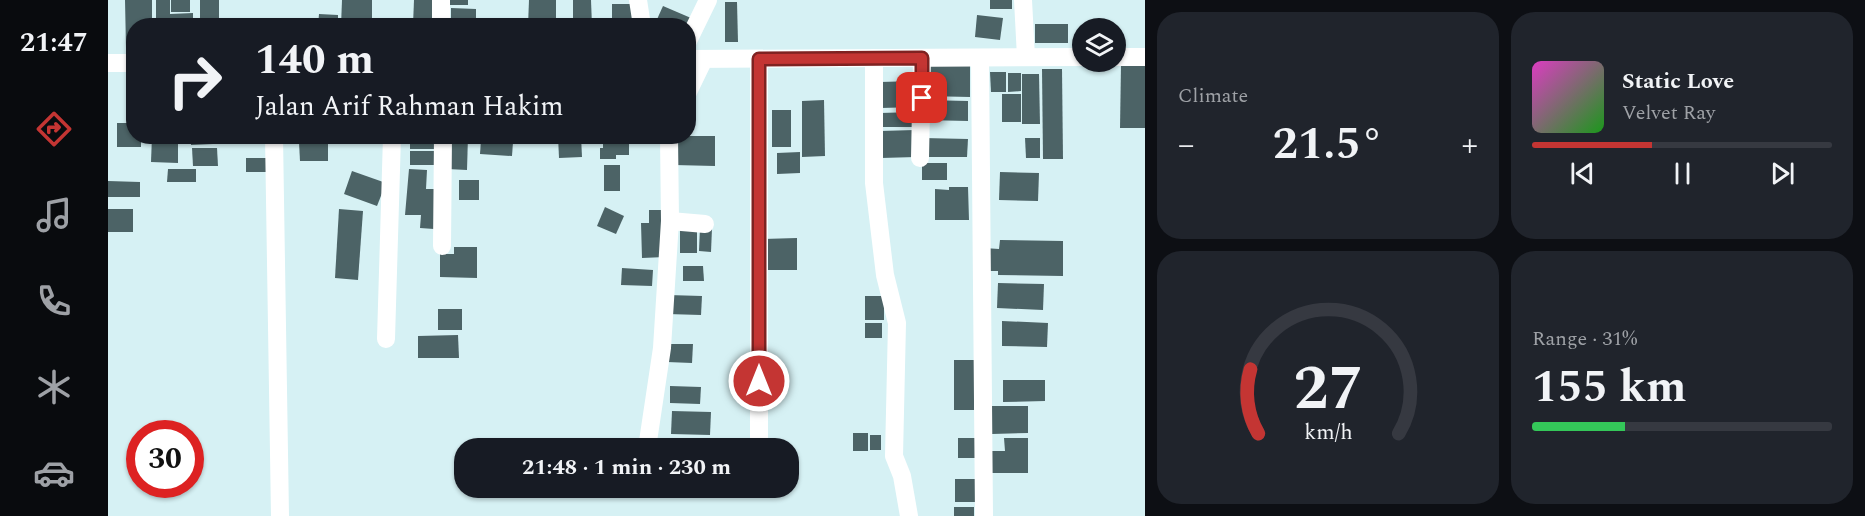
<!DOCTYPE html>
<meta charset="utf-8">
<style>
body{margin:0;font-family:Spectral,serif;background:#20242c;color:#f1f3f6;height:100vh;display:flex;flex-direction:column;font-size:22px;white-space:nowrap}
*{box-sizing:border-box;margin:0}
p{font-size:20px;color:#9ea1a6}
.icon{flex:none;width:33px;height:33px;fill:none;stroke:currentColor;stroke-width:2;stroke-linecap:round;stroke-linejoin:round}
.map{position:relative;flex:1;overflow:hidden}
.side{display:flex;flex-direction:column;gap:12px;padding:12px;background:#0d0f14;width:720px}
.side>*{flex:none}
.hud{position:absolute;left:18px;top:18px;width:570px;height:126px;border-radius:24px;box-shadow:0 2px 4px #0004;background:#171b24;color:#f1f3f6;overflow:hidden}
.controls{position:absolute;left:964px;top:18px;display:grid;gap:12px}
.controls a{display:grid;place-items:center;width:54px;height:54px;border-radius:50%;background:#171b24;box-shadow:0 2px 4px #0004;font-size:30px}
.speed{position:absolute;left:18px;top:420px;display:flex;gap:12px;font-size:30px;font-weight:700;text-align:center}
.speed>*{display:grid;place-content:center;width:78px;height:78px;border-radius:50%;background:#171b24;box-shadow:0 2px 4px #0004;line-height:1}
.speed .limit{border:9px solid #d22;background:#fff;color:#111}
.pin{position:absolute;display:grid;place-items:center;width:51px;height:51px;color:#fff;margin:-26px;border-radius:12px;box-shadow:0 3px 9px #0006}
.me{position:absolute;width:66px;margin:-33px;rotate:0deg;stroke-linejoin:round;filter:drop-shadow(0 0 4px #0008)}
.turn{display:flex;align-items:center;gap:21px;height:126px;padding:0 30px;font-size:27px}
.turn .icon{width:78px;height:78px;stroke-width:2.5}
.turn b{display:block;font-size:42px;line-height:51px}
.big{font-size:45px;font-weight:700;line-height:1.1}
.side .card{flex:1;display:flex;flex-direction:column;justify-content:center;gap:9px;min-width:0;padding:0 21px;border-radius:24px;background:#20242c}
.side .dial{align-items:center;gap:0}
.dial svg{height:156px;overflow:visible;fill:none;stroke:#363941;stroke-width:7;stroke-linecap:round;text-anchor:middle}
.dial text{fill:#f1f3f6;stroke:none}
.song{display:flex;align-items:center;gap:18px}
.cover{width:72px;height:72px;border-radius:9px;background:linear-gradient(135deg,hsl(310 70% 55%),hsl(120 70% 35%))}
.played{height:6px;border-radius:3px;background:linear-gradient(90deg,#c43533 40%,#363941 40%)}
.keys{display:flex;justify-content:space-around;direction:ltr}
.heat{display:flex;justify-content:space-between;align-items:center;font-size:33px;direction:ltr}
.charge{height:9px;border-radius:4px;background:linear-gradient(90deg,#34c759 31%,#363941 0)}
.side .tiles{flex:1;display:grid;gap:12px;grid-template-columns:repeat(2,1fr)}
.trip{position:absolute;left:346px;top:438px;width:345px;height:60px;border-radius:24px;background:#171b24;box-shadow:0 2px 4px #0004;font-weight:700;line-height:60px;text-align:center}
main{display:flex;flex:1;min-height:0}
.tab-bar{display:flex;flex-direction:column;width:108px;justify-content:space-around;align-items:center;background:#090b0e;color:#9ea1a6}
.tab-bar .icon{width:42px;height:42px}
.tab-bar .current{color:#c43533}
.tab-bar b{font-size:27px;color:#f1f3f6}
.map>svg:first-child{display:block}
.building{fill:#4c6366}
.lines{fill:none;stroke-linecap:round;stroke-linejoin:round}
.minor{stroke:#fff;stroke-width:18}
.route-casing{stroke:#7f2221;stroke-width:15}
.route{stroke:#c43533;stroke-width:10}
</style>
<main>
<nav class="tab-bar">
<b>21:47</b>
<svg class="icon current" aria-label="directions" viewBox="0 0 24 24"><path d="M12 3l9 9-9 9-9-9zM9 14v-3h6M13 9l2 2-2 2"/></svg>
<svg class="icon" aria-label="music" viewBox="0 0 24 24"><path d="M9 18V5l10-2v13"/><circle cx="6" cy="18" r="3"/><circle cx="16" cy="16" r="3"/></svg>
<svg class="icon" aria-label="phone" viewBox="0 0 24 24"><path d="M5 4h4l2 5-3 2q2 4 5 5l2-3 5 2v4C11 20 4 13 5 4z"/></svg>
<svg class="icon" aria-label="climate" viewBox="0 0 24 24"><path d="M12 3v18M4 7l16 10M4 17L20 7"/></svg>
<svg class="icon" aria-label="car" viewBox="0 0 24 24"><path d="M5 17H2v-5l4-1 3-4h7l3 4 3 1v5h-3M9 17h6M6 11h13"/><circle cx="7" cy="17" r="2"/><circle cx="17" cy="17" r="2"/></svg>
</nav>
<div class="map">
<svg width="1037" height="516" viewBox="0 0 1037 516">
<rect width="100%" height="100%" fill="#d6f1f4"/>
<g class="building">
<polygon points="17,0 44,0 44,23 64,23 64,26 26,26 26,48 18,48"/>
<polygon points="48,0 62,0 62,14 85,13 85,26 66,26 66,21 48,21"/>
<rect x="63" y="0" width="19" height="12"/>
<rect x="92" y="0" width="19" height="26"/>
<polygon points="234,0 264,0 264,26 233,26"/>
<polygon points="306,0 327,0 327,26 305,25"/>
<rect x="340" y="0" width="20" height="5"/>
<polygon points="421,0 448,0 448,26 420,26"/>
<polygon points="465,0 483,0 484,26 465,26"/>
<rect x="882" y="0" width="22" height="9"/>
<polygon points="617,2 629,2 630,42 617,42"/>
<rect x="504" y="4" width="24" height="22"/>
<polygon points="555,6 583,18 579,26 546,26"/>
<polygon points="343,8 368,9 368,26 343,26"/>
<polygon points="211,14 230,15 230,26 210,26"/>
<polygon points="869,15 895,18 892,40 867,37"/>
<rect x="927" y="24" width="33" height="19"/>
<polygon points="1013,64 1037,64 1037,128 1012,128"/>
<polygon points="817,66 862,66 862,97 817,96"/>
<polygon points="934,69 954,69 955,159 935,159"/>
<polygon points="882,72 898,72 898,92 883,92"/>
<polygon points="900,73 913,73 913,91 900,92"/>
<polygon points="914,74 931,74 932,124 914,124"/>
<polygon points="808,81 809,107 773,108 772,82"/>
<rect x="894" y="94" width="19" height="28"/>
<polygon points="716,100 717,156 694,157 694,101"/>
<polygon points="816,100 860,101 860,121 816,120"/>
<rect x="664" y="110" width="19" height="37"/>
<polygon points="807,112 808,127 772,127 772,113"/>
<polygon points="9,123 26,123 26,136 33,136 33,147 9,147"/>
<polygon points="807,130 808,157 773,158 772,131"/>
<polygon points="44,136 70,136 70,163 43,162"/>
<polygon points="83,136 105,136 105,144 83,145"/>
<rect x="302" y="136" width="29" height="13"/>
<polygon points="340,136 360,136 359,170 339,169"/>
<polygon points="450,136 473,136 474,157 451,158"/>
<polygon points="567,136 607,136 607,166 566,165"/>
<polygon points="815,138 860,139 859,157 815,157"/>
<polygon points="917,138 932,138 932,158 918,158"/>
<polygon points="373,140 405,142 404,156 372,154"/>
<polygon points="191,142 220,142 220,161 192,161"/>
<polygon points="495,142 521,142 521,155 508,155 508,159 492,159 492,148 495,148"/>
<polygon points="84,148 109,148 110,166 85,166"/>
<rect x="302" y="151" width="27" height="14"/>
<polygon points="692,152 692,173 669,174 669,153"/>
<polygon points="138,158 159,158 158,172 138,172"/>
<rect x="814" y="163" width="25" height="17"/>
<rect x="496" y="165" width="16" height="26"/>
<polygon points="60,169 88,169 88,182 59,182"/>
<polygon points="301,169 319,170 318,189 331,189 326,229 312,228 313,215 297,215"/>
<polygon points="244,171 278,183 269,206 236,194"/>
<polygon points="892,172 931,173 930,201 891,200"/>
<rect x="351" y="180" width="20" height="20"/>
<polygon points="0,181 32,182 32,197 0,197"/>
<polygon points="841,187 860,187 861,220 827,220 827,189 841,190"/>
<polygon points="497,207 516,216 508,234 489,226"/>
<rect x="0" y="209" width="25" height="23"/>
<polygon points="231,209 255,211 250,280 227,278"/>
<polygon points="541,210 556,210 557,257 534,258 533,223 541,223"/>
<rect x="572" y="226" width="17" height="27"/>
<polygon points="592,227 604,228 603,252 591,251"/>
<polygon points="689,238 689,270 655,270 655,239"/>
<polygon points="892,240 955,241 955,276 890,275 890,271 876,271 876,248 891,249"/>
<polygon points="346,247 369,247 369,278 332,277 332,254 346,254"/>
<polygon points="575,266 595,266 596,281 575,281"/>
<polygon points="514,268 545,270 544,286 513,285"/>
<polygon points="890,283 936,284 935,310 889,308"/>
<polygon points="560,295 594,296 593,315 559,314"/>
<rect x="757" y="296" width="19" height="24"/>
<rect x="330" y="309" width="24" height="21"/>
<polygon points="894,321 940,323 939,347 894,346"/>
<rect x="757" y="323" width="17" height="15"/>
<polygon points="350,335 351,358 310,358 310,336"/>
<polygon points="560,344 585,344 584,363 559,362"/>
<rect x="846" y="360" width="20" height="50"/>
<polygon points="895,380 937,380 937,401 895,402"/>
<polygon points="562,386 593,387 592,404 562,403"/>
<polygon points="883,406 920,406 920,433 884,434"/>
<polygon points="564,411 603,412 602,435 563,434"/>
<rect x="745" y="433" width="15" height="18"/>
<rect x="762" y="435" width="11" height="15"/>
<polygon points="504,438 524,439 524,448 503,448"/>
<polygon points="850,438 868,438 869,458 850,458"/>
<polygon points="896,438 920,438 920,473 880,473 880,451 897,451"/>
<polygon points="554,441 582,442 582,448 554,448"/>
<rect x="847" y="479" width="21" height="23"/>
<polygon points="544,488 581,488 581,493 544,492"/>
<rect x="846" y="507" width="20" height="9"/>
</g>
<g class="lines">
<g class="minor">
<polyline points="530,0 534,26"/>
<polyline points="915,0 918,57"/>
<polyline points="333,26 333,0"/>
<polyline points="580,41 600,0"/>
<polyline points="1008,57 1037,57"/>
<polyline points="766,58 766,183 777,275 789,323 786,456 794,476 801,516"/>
<polyline points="872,58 876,516"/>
<polyline points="580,59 975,57"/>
<polyline points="651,59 651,448"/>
<polyline points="0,63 26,63"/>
<polyline points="580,92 596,59"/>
<polyline points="166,136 172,516"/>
<polyline points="812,158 814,58"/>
<polyline points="562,221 597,224"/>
<polyline points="334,246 335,136"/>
<polyline points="278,339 284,136"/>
<polyline points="539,448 554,348 562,221 561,136"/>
</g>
</g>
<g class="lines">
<defs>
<polyline id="route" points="651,381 651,59 814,58 814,98"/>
</defs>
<use href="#route" class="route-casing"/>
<use href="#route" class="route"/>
</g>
</svg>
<div class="controls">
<a><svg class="icon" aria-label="layers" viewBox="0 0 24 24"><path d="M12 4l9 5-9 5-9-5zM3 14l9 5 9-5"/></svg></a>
</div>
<div class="speed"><div class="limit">30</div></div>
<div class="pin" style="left:814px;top:98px;background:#d93025"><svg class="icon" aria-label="arrive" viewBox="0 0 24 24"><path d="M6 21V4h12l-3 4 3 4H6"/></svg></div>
<svg class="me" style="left:651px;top:381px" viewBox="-20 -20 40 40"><circle r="17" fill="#c43533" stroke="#fff" stroke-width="3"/><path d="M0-11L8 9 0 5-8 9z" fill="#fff"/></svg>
<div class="trip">21:48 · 1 min · 230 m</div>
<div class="hud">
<div class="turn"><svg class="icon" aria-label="right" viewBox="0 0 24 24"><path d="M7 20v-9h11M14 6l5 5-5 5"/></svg><div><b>140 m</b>Jalan Arif Rahman Hakim</div></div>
</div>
</div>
<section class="side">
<div class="tiles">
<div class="card"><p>Climate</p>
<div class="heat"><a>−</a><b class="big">21.5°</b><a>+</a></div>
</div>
<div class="card">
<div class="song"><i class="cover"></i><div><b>Static Love</b><p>Velvet Ray</p></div></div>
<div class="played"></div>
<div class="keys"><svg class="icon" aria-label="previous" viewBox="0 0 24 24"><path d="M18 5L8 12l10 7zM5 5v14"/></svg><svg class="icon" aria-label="pause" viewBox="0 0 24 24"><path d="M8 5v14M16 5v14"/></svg><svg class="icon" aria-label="next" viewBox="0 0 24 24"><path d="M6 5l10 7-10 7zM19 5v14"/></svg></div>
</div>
<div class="card dial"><svg viewBox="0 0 100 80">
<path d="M14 69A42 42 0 1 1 86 69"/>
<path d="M14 69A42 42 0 0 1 10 36" stroke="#c43533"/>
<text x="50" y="56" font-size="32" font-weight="700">27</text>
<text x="50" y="72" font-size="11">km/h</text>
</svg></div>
<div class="card"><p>Range · 31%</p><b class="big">155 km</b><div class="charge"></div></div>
</div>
</section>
</main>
